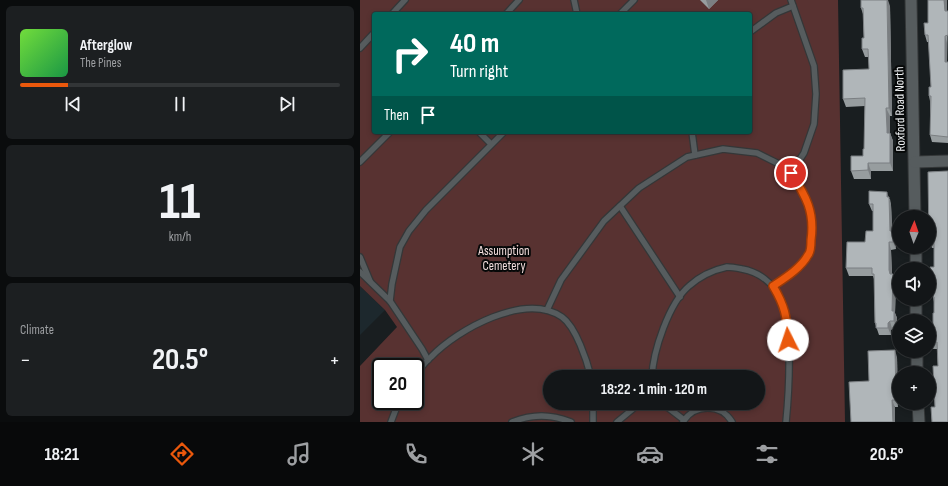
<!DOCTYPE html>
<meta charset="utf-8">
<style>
body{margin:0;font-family:"Sofia Sans Condensed",sans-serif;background:#1c1f21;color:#f1f3f6;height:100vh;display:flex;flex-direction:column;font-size:15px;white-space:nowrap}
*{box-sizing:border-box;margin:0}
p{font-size:13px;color:#9d9fa2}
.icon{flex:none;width:22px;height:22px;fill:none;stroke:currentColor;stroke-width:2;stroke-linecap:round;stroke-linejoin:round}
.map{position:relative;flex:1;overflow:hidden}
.sheet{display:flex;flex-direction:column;gap:6px;padding:6px;background:#0a0c0d;width:360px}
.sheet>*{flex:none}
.top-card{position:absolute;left:12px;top:12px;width:380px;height:122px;border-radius:4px;box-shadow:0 2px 6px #0003,0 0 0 1px #323537;background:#00695c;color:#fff;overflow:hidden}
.needle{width:26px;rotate:2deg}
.buttons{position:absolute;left:532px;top:210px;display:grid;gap:8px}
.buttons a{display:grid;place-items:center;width:44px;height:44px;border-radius:50%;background:#131618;box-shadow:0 2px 6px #0003,0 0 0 1px #323537;font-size:20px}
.speed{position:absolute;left:12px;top:358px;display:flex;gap:8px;font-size:20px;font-weight:700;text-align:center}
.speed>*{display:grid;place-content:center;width:52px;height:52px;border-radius:50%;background:#131618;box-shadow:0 2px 6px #0003,0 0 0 1px #323537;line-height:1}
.speed .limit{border:2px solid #111;border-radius:6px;background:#fff;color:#111}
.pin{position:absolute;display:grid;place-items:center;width:34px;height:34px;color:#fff;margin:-17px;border:2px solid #fff;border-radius:50%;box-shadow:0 1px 4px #0007}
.me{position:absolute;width:44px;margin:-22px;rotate:356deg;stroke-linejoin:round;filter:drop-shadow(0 0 3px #0008)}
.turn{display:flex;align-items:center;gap:14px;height:84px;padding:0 12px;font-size:18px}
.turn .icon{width:52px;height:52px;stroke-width:2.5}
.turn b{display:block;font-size:28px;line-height:34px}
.then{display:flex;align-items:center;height:38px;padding:0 12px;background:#0003;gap:8px;font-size:15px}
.big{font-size:30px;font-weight:700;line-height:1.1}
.sheet .widget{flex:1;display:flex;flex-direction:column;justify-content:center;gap:6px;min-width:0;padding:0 14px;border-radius:6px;background:#1c1f21}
.sheet .dial{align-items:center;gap:0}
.dial b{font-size:52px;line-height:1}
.song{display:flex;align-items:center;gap:12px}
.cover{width:48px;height:48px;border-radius:6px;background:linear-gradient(135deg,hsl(100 70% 55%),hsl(140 70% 35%))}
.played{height:4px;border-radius:2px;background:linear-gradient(90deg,#ea580c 15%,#323537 15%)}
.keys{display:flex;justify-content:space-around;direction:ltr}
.heat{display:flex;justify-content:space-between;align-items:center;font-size:22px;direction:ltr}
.trip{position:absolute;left:183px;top:370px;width:222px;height:40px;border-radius:20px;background:#131618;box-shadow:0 2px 6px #0003,0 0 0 1px #323537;font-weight:700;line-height:40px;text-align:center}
.menu{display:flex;height:64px;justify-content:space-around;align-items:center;background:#08090a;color:#9d9fa2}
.menu .icon{width:28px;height:28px}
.menu .current{color:#ea580c}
.menu b{font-size:18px;color:#f1f3f6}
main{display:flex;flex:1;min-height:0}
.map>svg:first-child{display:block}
.built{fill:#1d282d}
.green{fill:#583231;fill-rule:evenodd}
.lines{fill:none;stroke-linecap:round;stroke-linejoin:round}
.service-casing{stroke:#343738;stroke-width:8}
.minor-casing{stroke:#343738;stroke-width:13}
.service{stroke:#565c5e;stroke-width:5.5}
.minor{stroke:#565c5e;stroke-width:11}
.wall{fill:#979d9f}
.shaded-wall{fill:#7b7f82}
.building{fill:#b0b6b9;stroke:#7b7f82}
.route-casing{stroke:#983908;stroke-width:10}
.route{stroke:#ea580c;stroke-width:7}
.labels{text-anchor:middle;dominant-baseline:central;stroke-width:4;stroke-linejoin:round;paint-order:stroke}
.street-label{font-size:13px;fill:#eff2f4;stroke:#060808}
.park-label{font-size:13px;fill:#f2dddc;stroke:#060808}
</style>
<main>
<section class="sheet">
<div class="widget">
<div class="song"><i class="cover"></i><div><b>Afterglow</b><p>The Pines</p></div></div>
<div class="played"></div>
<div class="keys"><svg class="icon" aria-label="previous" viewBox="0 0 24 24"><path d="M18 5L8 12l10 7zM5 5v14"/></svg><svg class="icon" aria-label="pause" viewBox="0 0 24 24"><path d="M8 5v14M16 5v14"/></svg><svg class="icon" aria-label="next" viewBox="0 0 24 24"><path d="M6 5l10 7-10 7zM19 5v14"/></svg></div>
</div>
<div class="widget dial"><b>11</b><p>km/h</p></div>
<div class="widget"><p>Climate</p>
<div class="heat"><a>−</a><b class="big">20.5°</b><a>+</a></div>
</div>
</section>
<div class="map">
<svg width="588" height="422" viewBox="0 0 588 422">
<rect width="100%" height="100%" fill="#191e20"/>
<polygon class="built" points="0,286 25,310 0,335"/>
<path class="green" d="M0,0H478L485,422H0V366L37,327L25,310L0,286ZM14,14H390V132H14ZM21,367H55V401H21ZM190,377H398V403H190Z"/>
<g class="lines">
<defs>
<g id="service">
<polyline points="214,0 217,14"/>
<polyline points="32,14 45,0"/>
<polyline points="146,14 159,0"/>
<polyline points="260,14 274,0"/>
<polyline points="390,32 416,13 433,6"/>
<polyline points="0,48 14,33"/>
<polyline points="119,132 131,144"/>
<polyline points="332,132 335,155"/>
<polyline points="0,162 30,132"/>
<polyline points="260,206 320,297"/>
<polyline points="0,257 10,281"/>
<polyline points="0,272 30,301"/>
<path d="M413,286C425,278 441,268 449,255C451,252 451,245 451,240C455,211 446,197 431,173L444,153L454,124L456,94L454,66L431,0"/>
<polyline points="187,310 201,280 244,221 279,188 327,157 363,149 397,153 419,164 431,173"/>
<polyline points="68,360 62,349 30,301 32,284 40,247 49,231 66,210 144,132"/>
<path d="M55,376C60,369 65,362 71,357C98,329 165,292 202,317C216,327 227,361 231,377"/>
<path d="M292,377C293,351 309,303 329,286C339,277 353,270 367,267C371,267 377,268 382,269C399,272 413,283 421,299C433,325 429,392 426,422"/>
<polyline points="302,403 324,420"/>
<polyline points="31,422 39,401"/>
<path d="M152,422C173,414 190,414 211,422"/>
<polyline points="233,422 233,403"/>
<polyline points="257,422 280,403"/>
<path d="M323,422C334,404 361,403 372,422"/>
</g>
<g id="minor">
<polyline points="551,0 555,217"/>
<polyline points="555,162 588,161"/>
<polyline points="556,247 556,269"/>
<polyline points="556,299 556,321"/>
<polyline points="557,351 557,373"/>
<polyline points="558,403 559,422"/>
</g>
</defs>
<use href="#service" class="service-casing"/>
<use href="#minor" class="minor-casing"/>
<use href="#service" class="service"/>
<use href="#minor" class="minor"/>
</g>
<g class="wall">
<polygon points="340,0 358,0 349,9"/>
<polygon points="530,6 532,116 530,116 530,133 533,141 533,171 511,171 511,179 494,179 491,171 503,156 504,149 505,106 486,107 483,99 509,69 509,57 505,57 502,49 504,38 503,14 501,8"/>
<polygon points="587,11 588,11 587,62 588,62 588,143 572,142 570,135 570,101 569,96 571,87 569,42 567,42 565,35 568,23"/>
<polygon points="588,171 588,422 572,422 571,407 575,407 573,366 578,366 577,349 573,349 571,342 571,326 573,326 573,313 574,313 574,302 573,297 572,286 570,280 570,267 574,267 574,248 572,248 569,241 568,172"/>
<polygon points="530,199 531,205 532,231 535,238 536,249 531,250 532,274 533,274 536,281 535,313 537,318 537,329 532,329 531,330 531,335 519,335 515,323 514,279 513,276 489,276 486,268 513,231 513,211 512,211 509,204"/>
<polygon points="537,357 538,407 535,407 509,381"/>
</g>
<g class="shaded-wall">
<polygon points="346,0 358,0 349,9"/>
<polygon points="527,0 528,0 530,6 532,116 529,108"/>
<polygon points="584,0 587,0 587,18 585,11"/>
<polygon points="585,36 587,43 587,69 585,62"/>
<polygon points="526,108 530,116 530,137 527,133"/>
<polygon points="530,133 533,141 533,171 530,163"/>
<polygon points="508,163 511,171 511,179 508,170"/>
<polygon points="527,192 531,205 533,239 530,231"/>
<polygon points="533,231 535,238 536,249 533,242"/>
<polygon points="529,242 531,250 532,278 533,274 536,281 535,313 537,318 537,329 534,321 532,311 529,270"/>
<polygon points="530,321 532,329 531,330 531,335 528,328 528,323"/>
<polygon points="535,350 537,357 538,407 536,400"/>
<polygon points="532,400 535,407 535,422 533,422"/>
</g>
<g class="building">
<polygon points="501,0 527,0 529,108 526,108 527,129 527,133 530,133 530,163 508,163 508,170 491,171 491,156 503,156 503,149 504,149 505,98 483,99 483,70 509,69 508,49 502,49 502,38 504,38 503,8 501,8"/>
<polygon points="568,0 584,0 585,11 588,11 588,35 585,36 585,62 588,62 588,137 570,135 571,96 569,96 569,87 571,87 568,35 565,35 564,23 568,23"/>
<polygon points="588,171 588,422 572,422 571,407 575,407 573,366 578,366 577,342 571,342 571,326 573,326 573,313 574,313 574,297 573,297 572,280 570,280 570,267 574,267 574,241 569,241 568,172"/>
<polygon points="509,191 527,192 527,197 529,197 530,231 533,231 533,242 529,242 529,270 530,274 533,274 532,311 534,311 534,321 530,321 528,323 528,328 516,328 516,323 515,323 514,274 512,274 512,268 486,268 487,242 505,242 506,231 513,231 513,204 509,204"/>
<polygon points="535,350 536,400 532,400 533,422 491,422 489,382 509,381 508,351"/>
</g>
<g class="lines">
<defs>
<path id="route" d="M428,340C427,317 425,306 413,286C425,278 441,268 448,255C451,252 451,245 451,240C455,212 446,196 431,173"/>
</defs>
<use href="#route" class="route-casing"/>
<use href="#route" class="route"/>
</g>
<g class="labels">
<g class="street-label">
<text transform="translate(540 109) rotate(-91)">Roxford Road North</text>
</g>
<g class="park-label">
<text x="144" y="251">Assumption<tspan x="144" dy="15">Cemetery</tspan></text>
</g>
</g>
</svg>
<div class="buttons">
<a><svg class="needle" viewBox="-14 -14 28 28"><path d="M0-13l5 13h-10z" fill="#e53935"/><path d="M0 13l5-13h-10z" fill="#9d9fa2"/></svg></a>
<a><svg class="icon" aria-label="sound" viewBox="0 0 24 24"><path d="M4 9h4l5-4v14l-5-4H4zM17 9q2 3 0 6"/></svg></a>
<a><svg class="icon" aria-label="layers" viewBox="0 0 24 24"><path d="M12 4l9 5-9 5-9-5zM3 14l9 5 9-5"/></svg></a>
<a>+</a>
</div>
<div class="speed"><div class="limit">20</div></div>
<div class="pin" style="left:431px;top:173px;background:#d93025"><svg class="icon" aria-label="arrive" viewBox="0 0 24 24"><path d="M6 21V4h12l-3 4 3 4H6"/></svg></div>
<svg class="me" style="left:428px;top:340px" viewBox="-20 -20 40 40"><circle r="19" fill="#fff"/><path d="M0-13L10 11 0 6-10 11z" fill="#ea580c"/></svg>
<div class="trip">18:22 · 1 min · 120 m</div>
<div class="top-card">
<div class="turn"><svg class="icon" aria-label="right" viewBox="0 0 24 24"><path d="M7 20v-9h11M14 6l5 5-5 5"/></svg><div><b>40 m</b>Turn right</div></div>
<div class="then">Then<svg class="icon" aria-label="arrive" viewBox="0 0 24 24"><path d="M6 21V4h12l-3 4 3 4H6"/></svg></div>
</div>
</div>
</main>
<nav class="menu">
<b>18:21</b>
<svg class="icon current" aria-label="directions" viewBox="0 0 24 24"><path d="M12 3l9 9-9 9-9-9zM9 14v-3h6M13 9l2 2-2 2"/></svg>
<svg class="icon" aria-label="music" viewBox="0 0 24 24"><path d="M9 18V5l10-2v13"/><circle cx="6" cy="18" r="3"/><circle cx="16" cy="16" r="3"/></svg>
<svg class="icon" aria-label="phone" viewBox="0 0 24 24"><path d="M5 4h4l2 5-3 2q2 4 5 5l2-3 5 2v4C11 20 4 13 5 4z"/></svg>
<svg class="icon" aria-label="climate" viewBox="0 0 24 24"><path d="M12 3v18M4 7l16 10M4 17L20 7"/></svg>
<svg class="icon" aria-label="car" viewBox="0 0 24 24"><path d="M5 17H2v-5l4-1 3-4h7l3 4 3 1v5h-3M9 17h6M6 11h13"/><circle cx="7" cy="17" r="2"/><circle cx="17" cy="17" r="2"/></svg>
<svg class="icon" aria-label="filters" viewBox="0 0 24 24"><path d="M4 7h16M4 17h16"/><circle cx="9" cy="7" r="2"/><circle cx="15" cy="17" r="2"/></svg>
<b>20.5°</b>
</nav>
